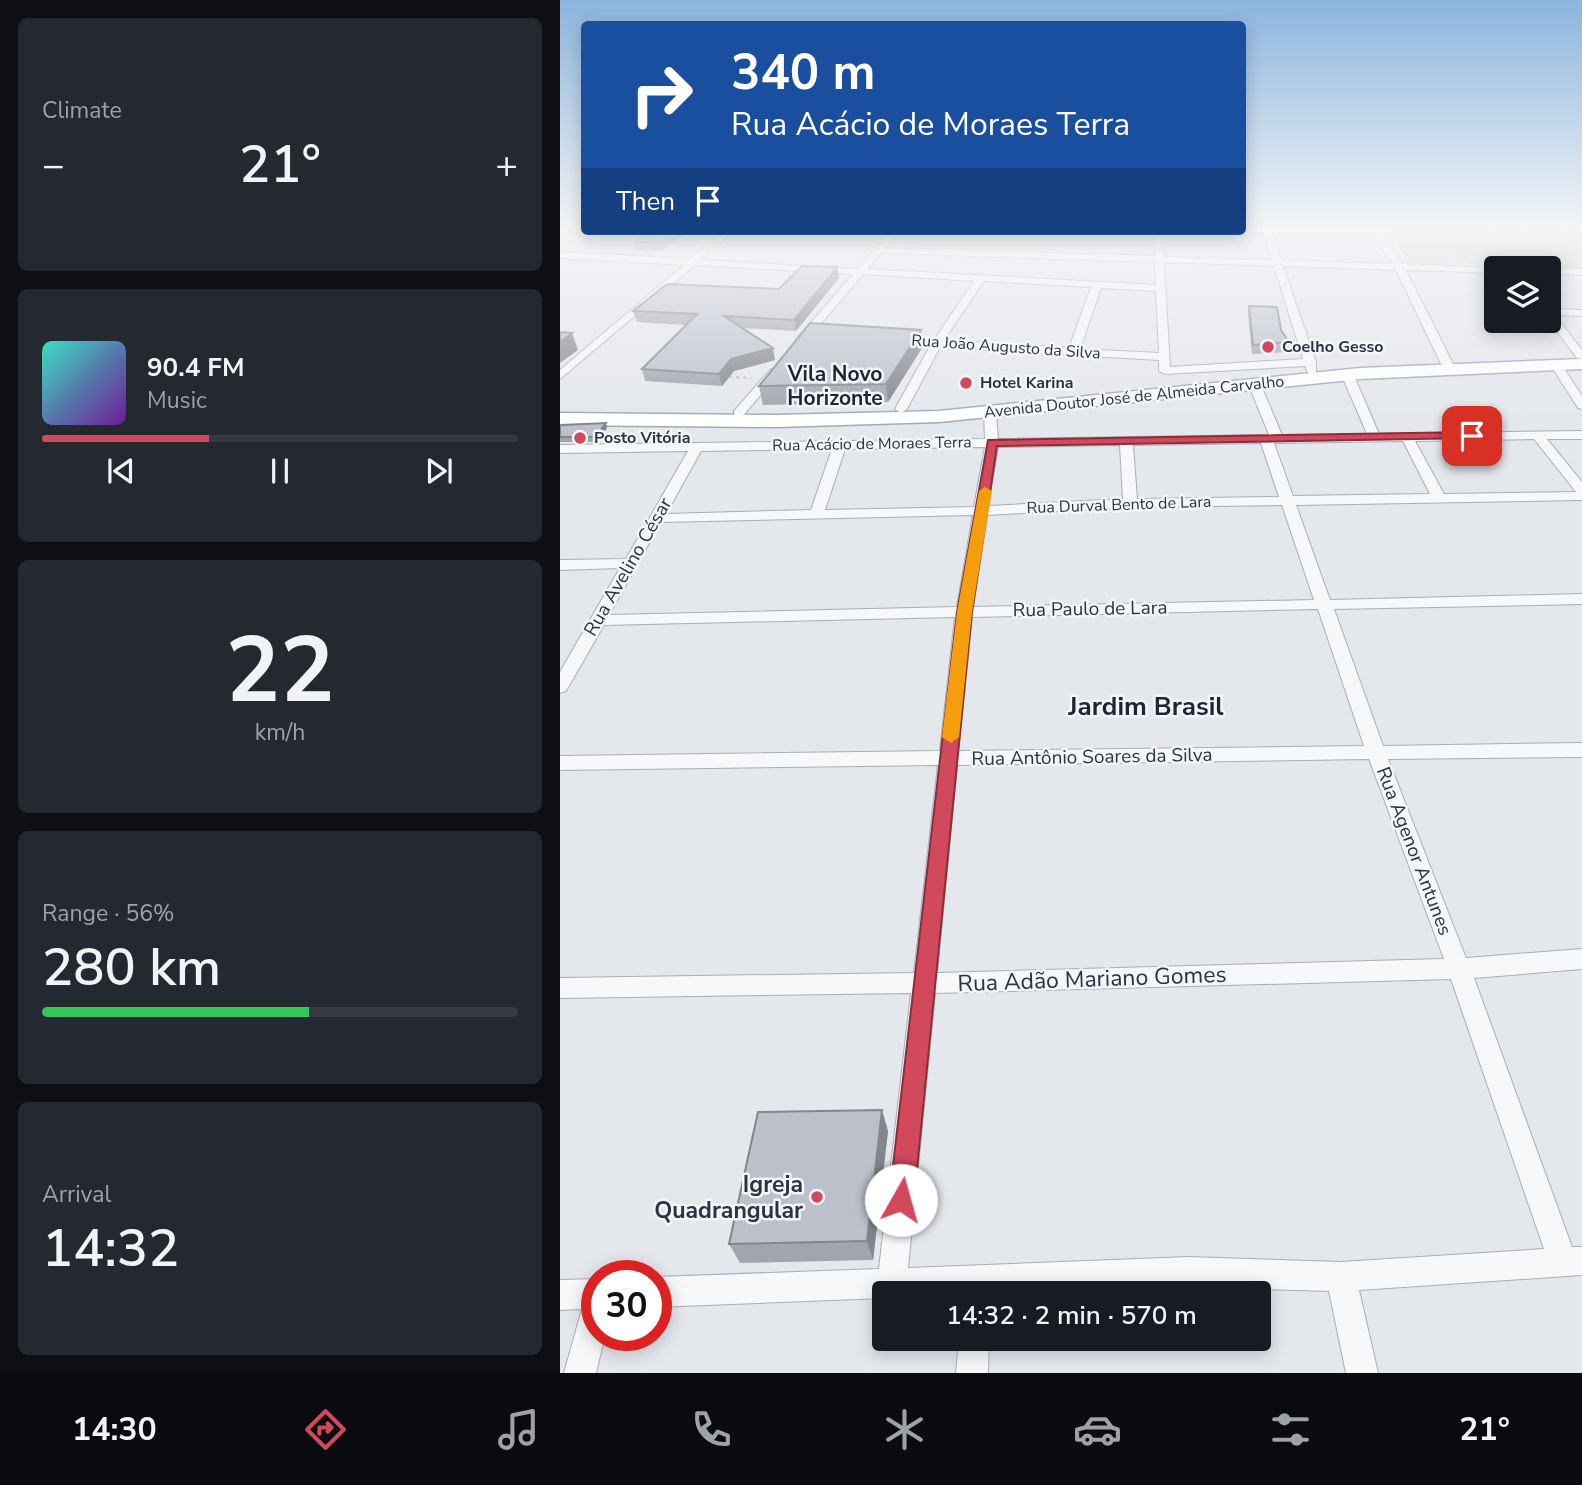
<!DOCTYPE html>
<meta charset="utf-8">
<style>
body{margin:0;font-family:"Nunito Sans",sans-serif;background:#242831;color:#f1f3f6;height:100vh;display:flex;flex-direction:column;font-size:26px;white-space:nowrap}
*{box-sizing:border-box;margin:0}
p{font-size:23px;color:#9ea1a6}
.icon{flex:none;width:38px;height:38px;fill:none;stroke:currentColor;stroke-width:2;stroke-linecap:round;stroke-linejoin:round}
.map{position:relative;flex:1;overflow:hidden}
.details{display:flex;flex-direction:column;gap:18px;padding:18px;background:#0d0f14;width:560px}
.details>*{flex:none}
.hud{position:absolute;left:21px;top:21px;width:665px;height:214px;border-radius:7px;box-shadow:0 4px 18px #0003;background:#1a4fa0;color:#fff;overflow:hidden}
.controls{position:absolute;left:924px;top:256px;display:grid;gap:14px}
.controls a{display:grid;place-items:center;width:77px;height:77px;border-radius:7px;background:#171b24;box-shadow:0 4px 18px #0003;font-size:35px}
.speed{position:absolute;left:21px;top:1260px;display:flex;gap:14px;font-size:35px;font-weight:700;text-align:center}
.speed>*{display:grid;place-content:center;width:91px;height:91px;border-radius:50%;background:#171b24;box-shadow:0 4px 18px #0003;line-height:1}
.speed .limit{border:10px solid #d22;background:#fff;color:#111}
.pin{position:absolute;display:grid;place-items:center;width:60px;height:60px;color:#fff;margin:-30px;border-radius:14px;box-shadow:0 4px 10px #0006}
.me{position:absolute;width:77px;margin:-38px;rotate:7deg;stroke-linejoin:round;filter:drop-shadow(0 0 5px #0008)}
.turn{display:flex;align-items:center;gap:24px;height:147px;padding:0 35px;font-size:32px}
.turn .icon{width:91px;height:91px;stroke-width:2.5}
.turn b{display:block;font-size:49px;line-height:60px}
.then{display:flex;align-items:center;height:66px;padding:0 35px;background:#0003;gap:14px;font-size:26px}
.big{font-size:52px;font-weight:600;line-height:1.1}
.details .card{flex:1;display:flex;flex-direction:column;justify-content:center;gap:10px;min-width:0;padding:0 24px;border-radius:10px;background:#242831}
.details .dial{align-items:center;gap:0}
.dial b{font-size:91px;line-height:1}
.song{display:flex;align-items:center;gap:21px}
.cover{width:84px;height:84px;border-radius:10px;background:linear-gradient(135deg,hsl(170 70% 55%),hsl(280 70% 35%))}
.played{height:7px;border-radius:4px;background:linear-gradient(90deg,#d1495b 35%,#363941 35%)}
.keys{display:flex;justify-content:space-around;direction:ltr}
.heat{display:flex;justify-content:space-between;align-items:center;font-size:38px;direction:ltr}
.charge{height:10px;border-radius:5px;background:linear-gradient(90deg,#34c759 56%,#363941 0)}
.trip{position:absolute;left:312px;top:1281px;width:399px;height:70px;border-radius:7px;background:#171b24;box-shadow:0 4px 18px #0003;font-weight:600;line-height:70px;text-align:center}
.tabs{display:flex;height:112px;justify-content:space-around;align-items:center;background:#090b0e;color:#9ea1a6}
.tabs .icon{width:49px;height:49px}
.tabs .active{color:#d1495b}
.tabs b{font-size:32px;color:#f1f3f6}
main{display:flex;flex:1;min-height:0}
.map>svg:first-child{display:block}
.green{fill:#c9d6c5}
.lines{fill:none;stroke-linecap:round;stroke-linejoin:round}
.minor-casing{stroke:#a9aeb7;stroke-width:2}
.primary-casing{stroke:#a3abb8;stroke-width:3}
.path-far1{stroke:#c2c5cb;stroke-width:2;stroke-dasharray:2.5 2.5;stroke-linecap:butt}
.path{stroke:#c2c5cb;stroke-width:2.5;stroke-dasharray:3.5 3.5;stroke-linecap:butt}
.minor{fill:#f7f8fa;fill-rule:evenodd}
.primary{fill:#fff;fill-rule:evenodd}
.wall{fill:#a1a5ae}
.shaded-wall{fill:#83868d}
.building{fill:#bbc0ca;stroke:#83868d;stroke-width:2}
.route{fill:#d1495b;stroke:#882f3b;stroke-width:2}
.slow{fill:#f59e0b}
.poi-dot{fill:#d1495b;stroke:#f4f6f9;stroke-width:2.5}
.labels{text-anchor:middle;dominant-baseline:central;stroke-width:5;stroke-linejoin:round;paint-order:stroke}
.far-street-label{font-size:16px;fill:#2b3445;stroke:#f4f6f9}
.far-poi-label{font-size:16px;font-weight:bold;fill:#2b3445;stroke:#f4f6f9;text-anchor:start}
.street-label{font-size:19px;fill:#2b3445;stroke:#f4f6f9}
.far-district-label{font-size:21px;font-weight:bold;fill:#1d2536;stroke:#f4f6f9}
.near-street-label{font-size:23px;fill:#2b3445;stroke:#f4f6f9}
.near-poi-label{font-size:23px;font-weight:bold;fill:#2b3445;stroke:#f4f6f9;text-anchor:end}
.district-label{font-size:26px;font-weight:bold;fill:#1d2536;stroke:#f4f6f9}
</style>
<main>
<section class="details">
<div class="card"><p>Climate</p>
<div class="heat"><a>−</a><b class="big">21°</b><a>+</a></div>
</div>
<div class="card">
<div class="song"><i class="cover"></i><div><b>90.4 FM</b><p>Music</p></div></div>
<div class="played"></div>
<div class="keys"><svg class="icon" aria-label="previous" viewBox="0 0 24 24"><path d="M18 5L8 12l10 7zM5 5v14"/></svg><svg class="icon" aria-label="pause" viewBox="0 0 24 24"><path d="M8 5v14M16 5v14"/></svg><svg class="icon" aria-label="next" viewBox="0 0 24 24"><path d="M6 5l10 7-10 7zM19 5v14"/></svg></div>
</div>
<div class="card dial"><b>22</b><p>km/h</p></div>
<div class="card"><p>Range · 56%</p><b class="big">280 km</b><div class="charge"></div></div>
<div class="card"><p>Arrival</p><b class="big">14:32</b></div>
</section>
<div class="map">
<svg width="1022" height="1373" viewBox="0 0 1022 1373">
<rect width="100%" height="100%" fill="#e4e7ec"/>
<polygon class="green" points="828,229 1022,229 1022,268 848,262"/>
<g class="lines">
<defs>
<g id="minor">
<path d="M703,229H711L721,260L833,264L809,229H817L842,264L938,268L936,273L846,270L895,368L889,371L883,368L836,270L723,266L756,362V373H748L745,366L605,374L599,371V360L380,347L347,409L341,413L335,409L370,346L339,344L334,341L339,338L374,340L414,281L303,274L244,344H236V340L293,274L135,265L0,379V370L124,265L0,258V252L130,259L164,231H173L141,260L298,269L330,231H339L326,248L595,256L594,231H602L604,257L712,260ZM321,253L595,262L596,285L307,269ZM604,262L714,266L743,359L610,367ZM424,281L531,287L509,348L384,340ZM541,288L596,291L599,353L520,349Z"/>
<polygon points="989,268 1022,269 1022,275 989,274"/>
<polygon points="989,309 1022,310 1022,316 995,315 1022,350 1022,359 1017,358 988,320"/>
<polygon points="996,361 1000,362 1022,396 1022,409 1018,408 990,364"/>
<polygon points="211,369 221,371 182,417 174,417 174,411"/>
<path d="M788,373L794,376L819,434L1022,431V439H987L1022,482V500L736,505L770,600L1022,594V604L774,609L823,746L1022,743V757L828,759L906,958L1022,949V969L914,978L1012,1247H1022V1275L799,1290L818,1373H786L769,1291L628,1287L450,1293H324V1298L96,1307V1277L319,1269L351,993L0,998V978L354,973L378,765L0,770V756L380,751L395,617L44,625L6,691L0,693V672L60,568L0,570V560L66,559L128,451L0,453V445L425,439L424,413L430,409L436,413L438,439L709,435L688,383L694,380L700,383L722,435L807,434L782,376ZM974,439L1016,492L884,494L855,441ZM843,441L870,494L733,496L714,443ZM701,443L719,497L577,499L573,445ZM560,445L563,499L428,506L438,447ZM425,447L414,507L265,510L285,449ZM272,449L251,510L106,514L141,451ZM722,505L754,600L413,607L427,515L570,507ZM413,515L397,607L49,615L101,522ZM758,609L804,746L398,751L412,617ZM809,759L884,959L377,973L397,765ZM891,979L984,1249L781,1262L628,1257L348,1268L375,993Z"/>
<polygon points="37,1279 37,1335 45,1335 36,1373 4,1373 22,1309 0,1310 0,1280"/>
<polygon points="399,1339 429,1339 428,1373 396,1373"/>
</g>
<polygon id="primary" points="1022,359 1022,369 800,379 379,422 216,427 0,425 0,413 216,415 379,411 800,368"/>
</defs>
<use href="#minor" class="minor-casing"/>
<use href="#primary" class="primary-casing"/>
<g class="path-far1">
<polyline points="928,234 989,246 1022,242"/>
<polyline points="994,245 990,239 1007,229"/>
<polyline points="900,256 934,229"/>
<polyline points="969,268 989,246"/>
</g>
<polyline class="path" points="169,377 191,378"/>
<use href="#minor" class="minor"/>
<use href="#primary" class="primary"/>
</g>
<g class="wall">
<polygon points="89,231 122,231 123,236 100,251 76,250 74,242"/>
<polygon points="277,267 279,278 236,331 183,328 215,360 174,371 162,386 85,381 82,369 127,325 77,322 73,311 219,289"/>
<polygon points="689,306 721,330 729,342 728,352 692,354 688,315"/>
<polygon points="361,330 362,348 328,402 203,405 199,386"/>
<polygon points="0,426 47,428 36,442 0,442"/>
<polygon points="328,1131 313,1260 180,1263 169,1244"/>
</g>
<g class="shaded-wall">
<polygon points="117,231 122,231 123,236 100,251 98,243"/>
<polygon points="277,267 279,278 236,331 234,320"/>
<polygon points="361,330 362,348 328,402 326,384"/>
<polygon points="12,333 18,350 0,363 0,342"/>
<polygon points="213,348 215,360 174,371 162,386 159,374 171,359"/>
<polygon points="46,423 47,428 36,442 35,437"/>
<polygon points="322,1110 328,1131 313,1260 307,1241"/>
</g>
<g class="building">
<polygon points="89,231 117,231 98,243 74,242"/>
<polygon points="242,266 277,267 234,320 164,316 213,348 171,359 159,374 82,369 137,314 73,311 107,284 219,289"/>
<polygon points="689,306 717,307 721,330 729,342 693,345"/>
<polygon points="250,323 361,330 326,384 199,386"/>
<polygon points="0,332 12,333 0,342"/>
<polygon points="46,423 35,437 0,437 0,426 1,425"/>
<polygon points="322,1110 307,1241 169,1244 198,1112"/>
</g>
<linearGradient id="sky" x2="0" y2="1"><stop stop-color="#8bb4dd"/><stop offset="0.54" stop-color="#f3f4f6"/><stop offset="1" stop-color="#f3f4f6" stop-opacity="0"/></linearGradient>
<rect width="1022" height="422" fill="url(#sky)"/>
<polygon class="route" points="912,432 918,436 916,438 437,446 412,612 354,1200 350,1209 341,1213 332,1209 329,1200 397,612 428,440"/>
<polygon class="slow" points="425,487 432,491 412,612 399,737 391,743 382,737 397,612 419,491"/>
<g class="poi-dot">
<circle cx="708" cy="347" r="7"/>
<circle cx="406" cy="383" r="7"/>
<circle cx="20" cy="438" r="7"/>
<circle cx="257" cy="1197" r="7"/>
</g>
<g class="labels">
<g class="far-street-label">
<text transform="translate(446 347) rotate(4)">Rua João Augusto da Silva</text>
<text transform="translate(574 397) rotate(-6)">Avenida Doutor José de Almeida Carvalho</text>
<text transform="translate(312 444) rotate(-1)">Rua Acácio de Moraes Terra</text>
<text transform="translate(559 505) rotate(-2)">Rua Durval Bento de Lara</text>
</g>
<g class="far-poi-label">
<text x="722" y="347">Coelho Gesso</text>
<text x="420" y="383">Hotel Karina</text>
<text x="34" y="438">Posto Vitória</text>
</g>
<g class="street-label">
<text transform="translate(68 567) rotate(-60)">Rua Avelino César</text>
<text transform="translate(530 609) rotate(-1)">Rua Paulo de Lara</text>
<text transform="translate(532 757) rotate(-1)">Rua Antônio Soares da Silva</text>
<text transform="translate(854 851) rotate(69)">Rua Agenor Antunes</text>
</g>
<g class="far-district-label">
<text x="275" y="374">Vila Novo<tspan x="275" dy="24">Horizonte</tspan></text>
</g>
<g class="near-street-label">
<text transform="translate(532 979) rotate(-2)">Rua Adão Mariano Gomes</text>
</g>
<g class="near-poi-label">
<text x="243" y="1184">Igreja<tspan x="243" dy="26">Quadrangular</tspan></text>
</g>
<g class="district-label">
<text x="586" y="706">Jardim Brasil</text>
</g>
</g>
</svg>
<div class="controls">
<a><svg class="icon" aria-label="layers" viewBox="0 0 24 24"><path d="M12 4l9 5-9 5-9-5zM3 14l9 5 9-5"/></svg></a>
</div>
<div class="speed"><div class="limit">30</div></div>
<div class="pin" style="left:912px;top:436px;background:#d93025"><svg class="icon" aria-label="arrive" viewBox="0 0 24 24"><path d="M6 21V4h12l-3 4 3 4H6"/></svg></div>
<svg class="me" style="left:341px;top:1200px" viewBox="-20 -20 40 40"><circle r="19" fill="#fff"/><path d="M0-13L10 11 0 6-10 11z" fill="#d1495b"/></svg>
<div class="trip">14:32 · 2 min · 570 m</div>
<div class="hud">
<div class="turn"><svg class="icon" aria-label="right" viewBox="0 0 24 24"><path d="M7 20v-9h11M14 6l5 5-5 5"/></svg><div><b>340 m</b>Rua Acácio de Moraes Terra</div></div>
<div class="then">Then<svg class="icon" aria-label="arrive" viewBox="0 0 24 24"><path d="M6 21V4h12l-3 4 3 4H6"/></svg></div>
</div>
</div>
</main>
<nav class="tabs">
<b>14:30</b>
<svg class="icon active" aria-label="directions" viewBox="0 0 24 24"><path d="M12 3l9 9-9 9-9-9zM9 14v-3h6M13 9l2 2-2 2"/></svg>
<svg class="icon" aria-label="music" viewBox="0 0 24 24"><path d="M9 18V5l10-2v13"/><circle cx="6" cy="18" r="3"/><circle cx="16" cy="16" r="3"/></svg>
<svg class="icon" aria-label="phone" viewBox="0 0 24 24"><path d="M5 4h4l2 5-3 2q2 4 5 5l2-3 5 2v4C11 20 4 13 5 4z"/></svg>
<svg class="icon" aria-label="climate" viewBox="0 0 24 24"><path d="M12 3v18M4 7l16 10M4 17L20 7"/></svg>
<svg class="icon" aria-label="car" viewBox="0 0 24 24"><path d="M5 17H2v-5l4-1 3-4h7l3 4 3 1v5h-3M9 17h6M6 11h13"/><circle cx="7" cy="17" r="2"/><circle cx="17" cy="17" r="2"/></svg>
<svg class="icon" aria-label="filters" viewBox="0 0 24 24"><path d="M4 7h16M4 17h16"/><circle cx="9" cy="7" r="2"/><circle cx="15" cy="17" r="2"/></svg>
<b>21°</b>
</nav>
